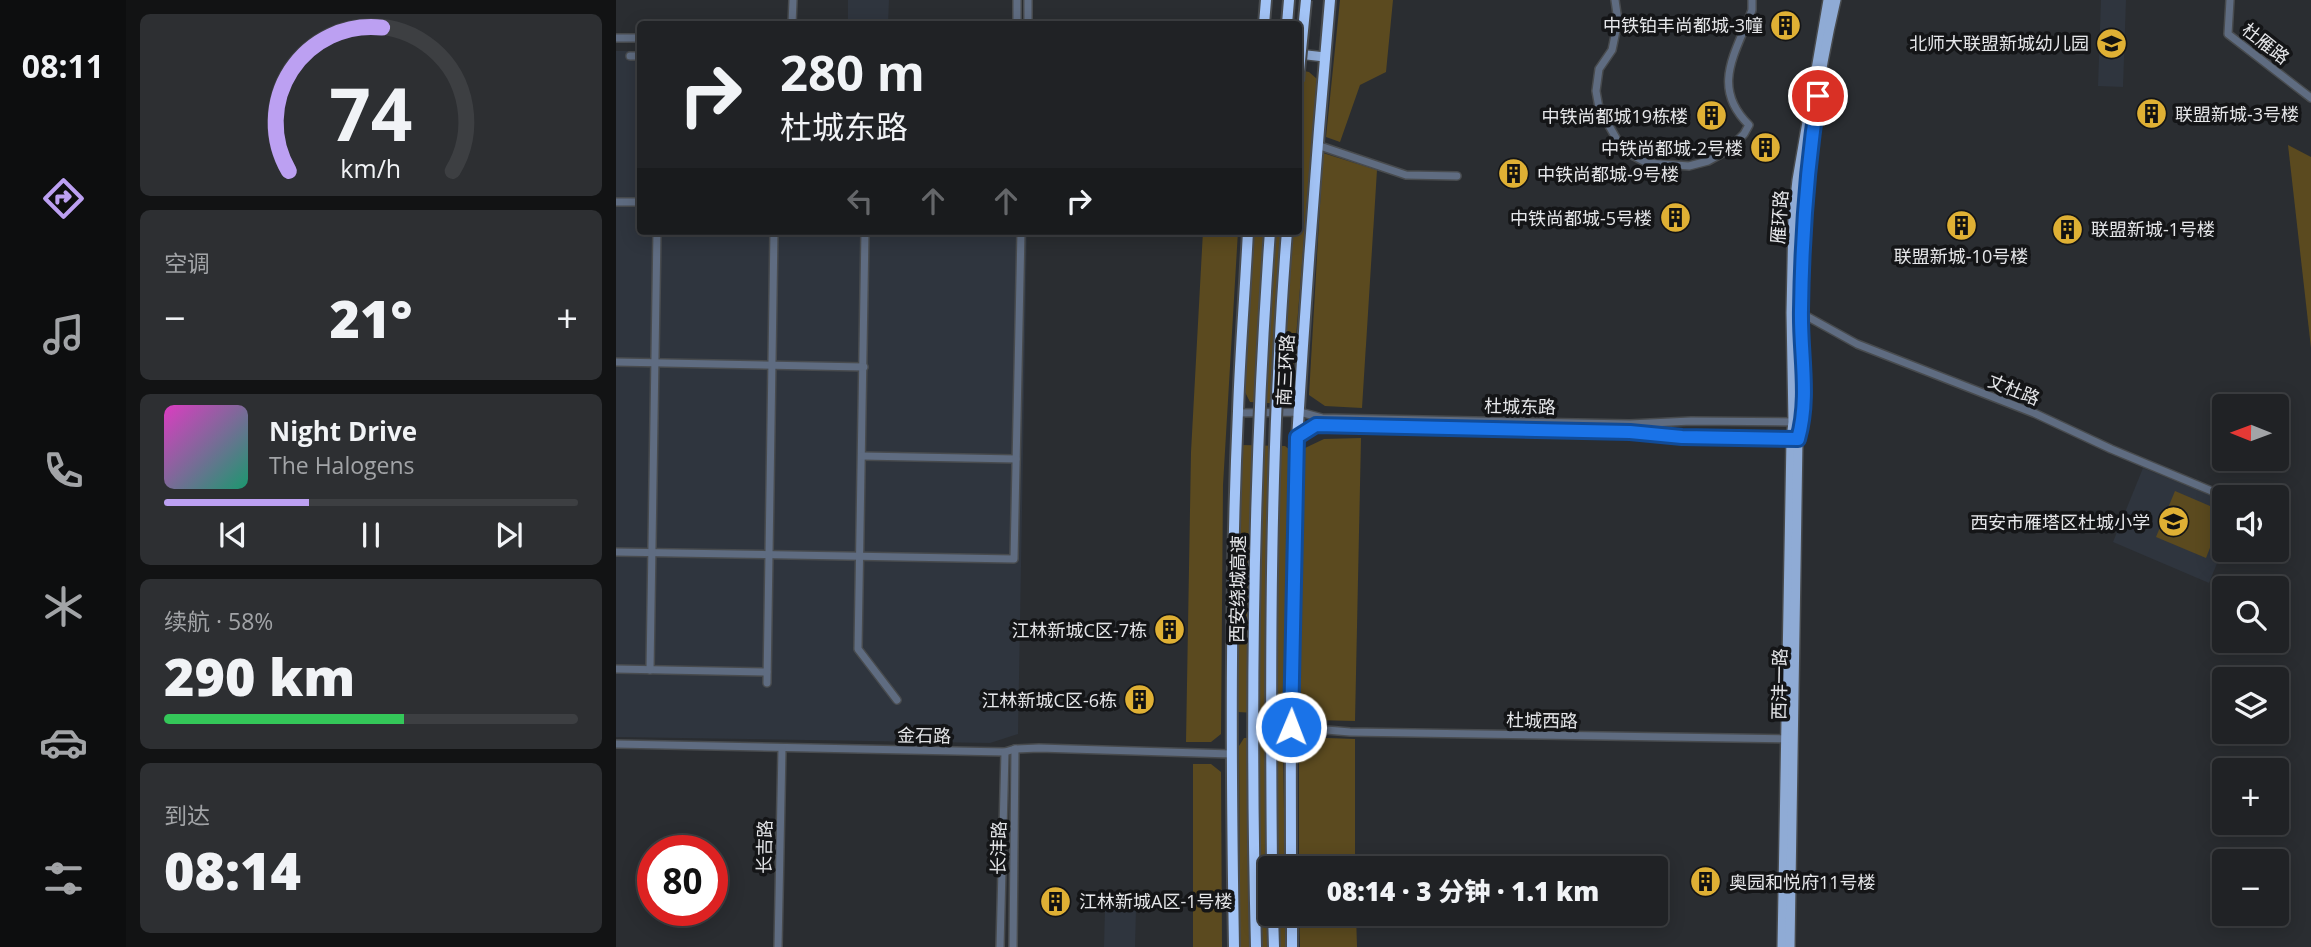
<!DOCTYPE html>
<html lang="zh">
<meta charset="utf-8">
<style>
body{margin:0;font-family:"Open Sans","Noto Sans SC",sans-serif;background:#2d2f32;color:#f1f3f6;height:100vh;display:flex;flex-direction:column;font-size:26px;white-space:nowrap}
*{box-sizing:border-box;margin:0}
p{font-size:23px;color:#a2a4a7}
.icon{flex:none;width:38px;height:38px;fill:none;stroke:currentColor;stroke-width:2;stroke-linecap:round;stroke-linejoin:round}
.map{position:relative;flex:1;overflow:hidden}
.sheet{display:flex;flex-direction:column;gap:14px;padding:14px;background:#121314;width:490px}
.sheet>*{flex:none}
.hud{position:absolute;left:21px;top:21px;width:665px;height:214px;border-radius:7px;box-shadow:0 4px 18px #0003,0 0 0 2px #3d3f42;background:#202225;color:#f1f3f6;overflow:hidden}
.needle{width:46px;rotate:271deg}
.tools{position:absolute;left:1596px;top:394px;display:grid;gap:14px}
.tools a{display:grid;place-items:center;width:77px;height:77px;border-radius:7px;background:#202225;box-shadow:0 4px 18px #0003,0 0 0 2px #3d3f42;font-size:35px}
.speed{position:absolute;left:21px;top:835px;display:flex;gap:14px;font-size:35px;font-weight:700;text-align:center}
.speed>*{display:grid;place-content:center;width:91px;height:91px;border-radius:50%;background:#202225;box-shadow:0 4px 18px #0003,0 0 0 2px #3d3f42;line-height:1}
.speed .limit{border:10px solid #d22;background:#fff;color:#111}
.pin{position:absolute;display:grid;place-items:center;width:60px;height:60px;color:#fff;margin:-30px;border:4px solid #fff;border-radius:50%;box-shadow:0 2px 7px #0007}
.me{position:absolute;width:77px;margin:-38px;rotate:1deg;stroke-linejoin:round;filter:drop-shadow(0 0 5px #0008)}
.turn{display:flex;align-items:center;gap:24px;height:147px;padding:0 28px;font-size:32px}
.turn .icon{width:91px;height:91px;stroke-width:2.5}
.turn b{display:block;font-size:49px;line-height:60px}
.lanes{display:flex;align-items:center;height:66px;padding:0 28px;background:#0003;justify-content:center;gap:35px;direction:ltr}
.lanes .off{opacity:.35}
.big{font-size:52px;font-weight:800;line-height:1.1}
.sheet .tile{flex:1;display:flex;flex-direction:column;justify-content:center;gap:10px;min-width:0;padding:0 24px;border-radius:10px;background:#2d2f32}
.sheet .dial{align-items:center;gap:0}
.dial svg{height:182px;overflow:visible;fill:none;stroke:#3d3f42;stroke-width:7;stroke-linecap:round;text-anchor:middle}
.dial text{fill:#f1f3f6;stroke:none}
.song{display:flex;align-items:center;gap:21px}
.cover{width:84px;height:84px;border-radius:10px;background:linear-gradient(135deg,hsl(310 70% 55%),hsl(160 70% 35%))}
.played{height:7px;border-radius:4px;background:linear-gradient(90deg,#bca0f2 35%,#3d3f42 35%)}
.keys{display:flex;justify-content:space-around;direction:ltr}
.heat{display:flex;justify-content:space-between;align-items:center;font-size:38px;direction:ltr}
.charge{height:10px;border-radius:5px;background:linear-gradient(90deg,#34c759 58%,#3d3f42 0)}
.trip{position:absolute;left:642px;top:856px;width:410px;height:70px;border-radius:7px;background:#202225;box-shadow:0 4px 18px #0003,0 0 0 2px #3d3f42;font-weight:800;line-height:70px;text-align:center}
main{display:flex;flex:1;min-height:0}
.dock{display:flex;flex-direction:column;width:126px;justify-content:space-around;align-items:center;background:#0d0e0f;color:#a2a4a7}
.dock .icon{width:49px;height:49px}
.dock .current{color:#bca0f2}
.dock b{font-size:32px;color:#f1f3f6}
.map>svg:first-child{display:block}
.built{fill:#2f353e}
.green{fill:#5b4a1f}
.lines{fill:none;stroke-linecap:round;stroke-linejoin:round}
.minor-casing{stroke:#484b4e;stroke-width:10}
.major-casing{stroke:#484b4e;stroke-width:12}
.highway-casing{stroke:#484b4e;stroke-width:14}
.minor{stroke:#5f6c81;stroke-width:7}
.major{stroke:#8fabd5;stroke-width:9}
.highway{stroke:#a3c4f6;stroke-width:10}
.highway-bridge-casing{stroke:#484b4e;stroke-width:14;stroke-linecap:butt}
.highway-bridge{stroke:#a3c4f6;stroke-width:10}
.route-casing{stroke:#114b97;stroke-width:18}
.route{stroke:#1a73e8;stroke-width:12}
.labels{text-anchor:middle;dominant-baseline:central;stroke-width:7;stroke-linejoin:round;paint-order:stroke}
.poi-label{font-size:18px;fill:#e5e6e9;stroke:#141517;text-anchor:end}
.street-label{font-size:18px;fill:#e5e6e9;stroke:#141517}
</style>
<main>
<nav class="dock">
<b>08:11</b>
<svg class="icon current" aria-label="directions" viewBox="0 0 24 24"><path d="M12 3l9 9-9 9-9-9zM9 14v-3h6M13 9l2 2-2 2"/></svg>
<svg class="icon" aria-label="music" viewBox="0 0 24 24"><path d="M9 18V5l10-2v13"/><circle cx="6" cy="18" r="3"/><circle cx="16" cy="16" r="3"/></svg>
<svg class="icon" aria-label="phone" viewBox="0 0 24 24"><path d="M5 4h4l2 5-3 2q2 4 5 5l2-3 5 2v4C11 20 4 13 5 4z"/></svg>
<svg class="icon" aria-label="climate" viewBox="0 0 24 24"><path d="M12 3v18M4 7l16 10M4 17L20 7"/></svg>
<svg class="icon" aria-label="car" viewBox="0 0 24 24"><path d="M5 17H2v-5l4-1 3-4h7l3 4 3 1v5h-3M9 17h6M6 11h13"/><circle cx="7" cy="17" r="2"/><circle cx="17" cy="17" r="2"/></svg>
<svg class="icon" aria-label="filters" viewBox="0 0 24 24"><path d="M4 7h16M4 17h16"/><circle cx="9" cy="7" r="2"/><circle cx="15" cy="17" r="2"/></svg>
</nav>
<section class="sheet">
<div class="tile dial"><svg viewBox="0 0 100 80">
<path d="M14 69A42 42 0 1 1 86 69"/>
<path d="M14 69A42 42 0 0 1 55 6" stroke="#bca0f2"/>
<text x="50" y="56" font-size="32" font-weight="700">74</text>
<text x="50" y="72" font-size="11">km/h</text>
</svg></div>
<div class="tile"><p>空调</p>
<div class="heat"><a>−</a><b class="big">21°</b><a>+</a></div>
</div>
<div class="tile">
<div class="song"><i class="cover"></i><div><b>Night Drive</b><p>The Halogens</p></div></div>
<div class="played"></div>
<div class="keys"><svg class="icon" aria-label="previous" viewBox="0 0 24 24"><path d="M18 5L8 12l10 7zM5 5v14"/></svg><svg class="icon" aria-label="pause" viewBox="0 0 24 24"><path d="M8 5v14M16 5v14"/></svg><svg class="icon" aria-label="next" viewBox="0 0 24 24"><path d="M6 5l10 7-10 7zM19 5v14"/></svg></div>
</div>
<div class="tile"><p>续航 · 58%</p><b class="big">290 km</b><div class="charge"></div></div>
<div class="tile"><p>到达</p><b class="big">08:14</b></div>
</section>
<div class="map">
<svg width="1695" height="947" viewBox="0 0 1695 947">
<rect width="100%" height="100%" fill="#2a2d31"/>
<g class="built">
<polygon points="232,0 273,0 272,24 232,24"/>
<polygon points="1485,0 1510,0 1507,87 1482,86"/>
<polygon points="0,51 24,51 24,231 411,231 402,734 374,743 0,737"/>
<polygon points="1527,468 1608,501 1608,546 1593,583 1497,542"/>
<polygon points="489,908 520,909 519,947 488,947"/>
</g>
<g class="green">
<polygon points="724,0 777,0 770,72 744,85 724,142 710,137"/>
<polygon points="683,70 693,72 701,79 675,399 671,404 634,402 628,390 638,231 682,231"/>
<polygon points="1672,145 1695,157 1695,348"/>
<polygon points="707,153 761,170 746,408 709,406 693,395"/>
<polygon points="587,231 622,231 607,485 605,734 595,742 570,742 575,452"/>
<polygon points="745,438 739,721 697,720 683,707 689,448 708,439"/>
<polygon points="626,445 669,446 674,450 668,708 664,714 621,712"/>
<polygon points="1559,491 1608,512 1590,558 1540,537"/>
<polygon points="683,737 739,739 739,868 683,868"/>
<polygon points="628,738 659,738 667,748 669,868 654,868 654,914 670,914 670,947 624,947 623,746"/>
<polygon points="577,764 595,764 605,772 606,947 577,947"/>
<polygon points="683,914 740,914 741,947 684,947"/>
</g>
<g class="lines">
<defs>
<g id="minor">
<path d="M999,0L1002,21L996,50L983,69L980,91L983,108L1004,145L1016,155L1031,163L1073,166L1092,161L1112,150L1128,134L1133,125C1094,87 1120,53 1136,10V0"/>
<polyline points="1614,0 1612,34 1695,98"/>
<polyline points="176,24 177,0"/>
<polyline points="401,24 401,0"/>
<polyline points="412,24 412,0"/>
<polyline points="0,38 24,38"/>
<polyline points="14,56 24,56"/>
<polyline points="701,145 790,175 841,176"/>
<polyline points="0,202 24,202"/>
<polyline points="249,231 242,649 281,700"/>
<polyline points="1175,313 1185,313 1241,344 1418,413 1495,449 1610,497"/>
<polyline points="0,362 248,367"/>
<polyline points="622,413 684,412 706,418 1014,424 1075,421 1179,422"/>
<polyline points="682,437 700,425 1014,432 1066,437 1177,439"/>
<polyline points="246,456 400,459"/>
<polyline points="0,552 398,559 405,231"/>
<polyline points="0,669 151,672"/>
<polyline points="34,670 41,231"/>
<polyline points="151,683 158,231"/>
<polyline points="675,727 734,732 1173,739"/>
<polyline points="0,744 389,752 399,749 423,748 615,754"/>
<polyline points="162,947 166,748"/>
<polyline points="384,947 389,752"/>
<polyline points="397,947 399,749"/>
</g>
<g id="major">
<polyline points="682,54 709,57"/>
<polyline points="1166,947 1175,439 1177,422 1175,313 1177,217 1181,180 1212,0"/>
<path d="M1174,947L1182,439C1194,398 1184,354 1185,312C1186,208 1196,101 1220,0"/>
</g>
<g id="highway">
<polyline points="648,24 650,0"/>
<polyline points="671,24 673,0"/>
<path d="M675,868C675,725 673,581 681,439C690,292 701,146 714,0"/>
<polyline points="657,914 658,947"/>
<polyline points="676,914 676,947"/>
<path d="M618,947C615,768 614,590 622,411C624,351 629,291 632,231"/>
</g>
</defs>
<use href="#minor" class="minor-casing"/>
<use href="#major" class="major-casing"/>
<use href="#highway" class="highway-casing"/>
<use href="#minor" class="minor"/>
<use href="#major" class="major"/>
<use href="#highway" class="highway"/>
<defs>
<g id="highway-bridge">
<polyline points="682,81 690,0"/>
<path d="M656,868C654,655 654,443 671,231"/>
<path d="M640,947C634,708 637,469 654,231"/>
</g>
</defs>
<use href="#highway-bridge" class="highway-bridge-casing"/>
<use href="#highway-bridge" class="highway-bridge"/>
</g>
<g class="lines">
<defs>
<path id="route" d="M675,727L681,437L700,425L1014,432L1066,437L1182,439C1194,397 1184,353 1185,310C1186,238 1191,166 1202,96"/>
</defs>
<use href="#route" class="route-casing"/>
<use href="#route" class="route"/>
</g>
<defs>
<symbol id="building-disc" viewBox="-11 -11 22 22"><circle r="9.5" fill="#dfb034" stroke="#141517"/><path d="M-4-6H4V6H1V3H-1V6H-4ZM-2.5-4.3h1.7v1.8h-1.7ZM.8-4.3h1.7v1.8H.8ZM-2.5-1h1.7V.8h-1.7ZM.8-1h1.7V.8H.8Z" fill="#111"/></symbol>
<symbol id="school-disc" viewBox="-11 -11 22 22"><circle r="9.5" fill="#dfb034" stroke="#141517"/><path d="M0-5L7-2L0 1L-7-2ZM-4 1L0 2.5L4 1V4Q0 6-4 4Z" fill="#111"/></symbol>
</defs>
<g fill-rule="evenodd">
<use href="#building-disc" x="1152" y="8" width="35" height="35"/>
<use href="#school-disc" x="1478" y="26" width="35" height="35"/>
<use href="#building-disc" x="1518" y="96" width="35" height="35"/>
<use href="#building-disc" x="1078" y="98" width="35" height="35"/>
<use href="#building-disc" x="1132" y="130" width="35" height="35"/>
<use href="#building-disc" x="880" y="156" width="35" height="35"/>
<use href="#building-disc" x="1042" y="200" width="35" height="35"/>
<use href="#building-disc" x="1328" y="208" width="35" height="35"/>
<use href="#building-disc" x="1434" y="212" width="35" height="35"/>
<use href="#school-disc" x="1540" y="504" width="35" height="35"/>
<use href="#building-disc" x="536" y="612" width="35" height="35"/>
<use href="#building-disc" x="506" y="682" width="35" height="35"/>
<use href="#building-disc" x="1072" y="864" width="35" height="35"/>
<use href="#building-disc" x="422" y="884" width="35" height="35"/>
</g>
<g class="labels">
<g class="poi-label">
<text x="1147" y="25">中铁铂丰尚都城-3幢</text>
<text x="1473" y="43">北师大联盟新城幼儿园</text>
<text x="1559" y="114" text-anchor="start">联盟新城-3号楼</text>
<text x="1072" y="116">中铁尚都城19栋楼</text>
<text x="1127" y="148">中铁尚都城-2号楼</text>
<text x="921" y="174" text-anchor="start">中铁尚都城-9号楼</text>
<text x="1036" y="218">中铁尚都城-5号楼</text>
<text x="1475" y="229" text-anchor="start">联盟新城-1号楼</text>
<text x="1345" y="256" text-anchor="middle">联盟新城-10号楼</text>
<text x="1534" y="522">西安市雁塔区杜城小学</text>
<text x="531" y="630">江林新城C区-7栋</text>
<text x="501" y="700">江林新城C区-6栋</text>
<text x="1113" y="882" text-anchor="start">奥园和悦府11号楼</text>
<text x="463" y="901" text-anchor="start">江林新城A区-1号楼</text>
</g>
<g class="street-label">
<text transform="translate(1650 43) rotate(38)">杜雁路</text>
<text transform="translate(1163 217) rotate(-86)">雁环路</text>
<text transform="translate(669 370) rotate(-87)">南三环路</text>
<text transform="translate(1398 389) rotate(22)">丈杜路</text>
<text transform="translate(904 406) rotate(1)">杜城东路</text>
<text transform="translate(621 589) rotate(-89)">西安绕城高速</text>
<text transform="translate(1163 684) rotate(-89)">西沣一路</text>
<text transform="translate(926 720) rotate(1)">杜城西路</text>
<text transform="translate(308 735) rotate(1)">金石路</text>
<text transform="translate(148 847) rotate(-89)">长吉路</text>
<text transform="translate(382 848) rotate(-89)">长沣路</text>
</g>
</g>
</svg>
<div class="tools">
<a><svg class="needle" viewBox="-14 -14 28 28"><path d="M0-13l5 13h-10z" fill="#e53935"/><path d="M0 13l5-13h-10z" fill="#a2a4a7"/></svg></a>
<a><svg class="icon" aria-label="sound" viewBox="0 0 24 24"><path d="M4 9h4l5-4v14l-5-4H4zM17 9q2 3 0 6"/></svg></a>
<a><svg class="icon" aria-label="search" viewBox="0 0 24 24"><circle cx="10" cy="10" r="6"/><path d="M15 15l6 6"/></svg></a>
<a><svg class="icon" aria-label="layers" viewBox="0 0 24 24"><path d="M12 4l9 5-9 5-9-5zM3 14l9 5 9-5"/></svg></a>
<a>+</a>
<a>−</a>
</div>
<div class="speed"><div class="limit">80</div></div>
<div class="pin" style="left:1202px;top:96px;background:#d93025"><svg class="icon" aria-label="arrive" viewBox="0 0 24 24"><path d="M6 21V4h12l-3 4 3 4H6"/></svg></div>
<svg class="me" style="left:675px;top:727px" viewBox="-20 -20 40 40"><circle r="17" fill="#1a73e8" stroke="#fff" stroke-width="3"/><path d="M0-11L8 9 0 5-8 9z" fill="#fff"/></svg>
<div class="trip">08:14 · 3 分钟 · 1.1 km</div>
<div class="hud">
<div class="turn"><svg class="icon" aria-label="right" viewBox="0 0 24 24"><path d="M7 20v-9h11M14 6l5 5-5 5"/></svg><div><b>280 m</b>杜城东路</div></div>
<div class="lanes"><svg class="icon off" aria-label="left" viewBox="0 0 24 24"><path d="M17 20v-9H6M10 6l-5 5 5 5"/></svg><svg class="icon off" aria-label="ahead" viewBox="0 0 24 24"><path d="M12 20V5M6 11l6-6 6 6"/></svg><svg class="icon off" aria-label="ahead" viewBox="0 0 24 24"><path d="M12 20V5M6 11l6-6 6 6"/></svg><svg class="icon" aria-label="right" viewBox="0 0 24 24"><path d="M7 20v-9h11M14 6l5 5-5 5"/></svg></div>
</div>
</div>
</main>
